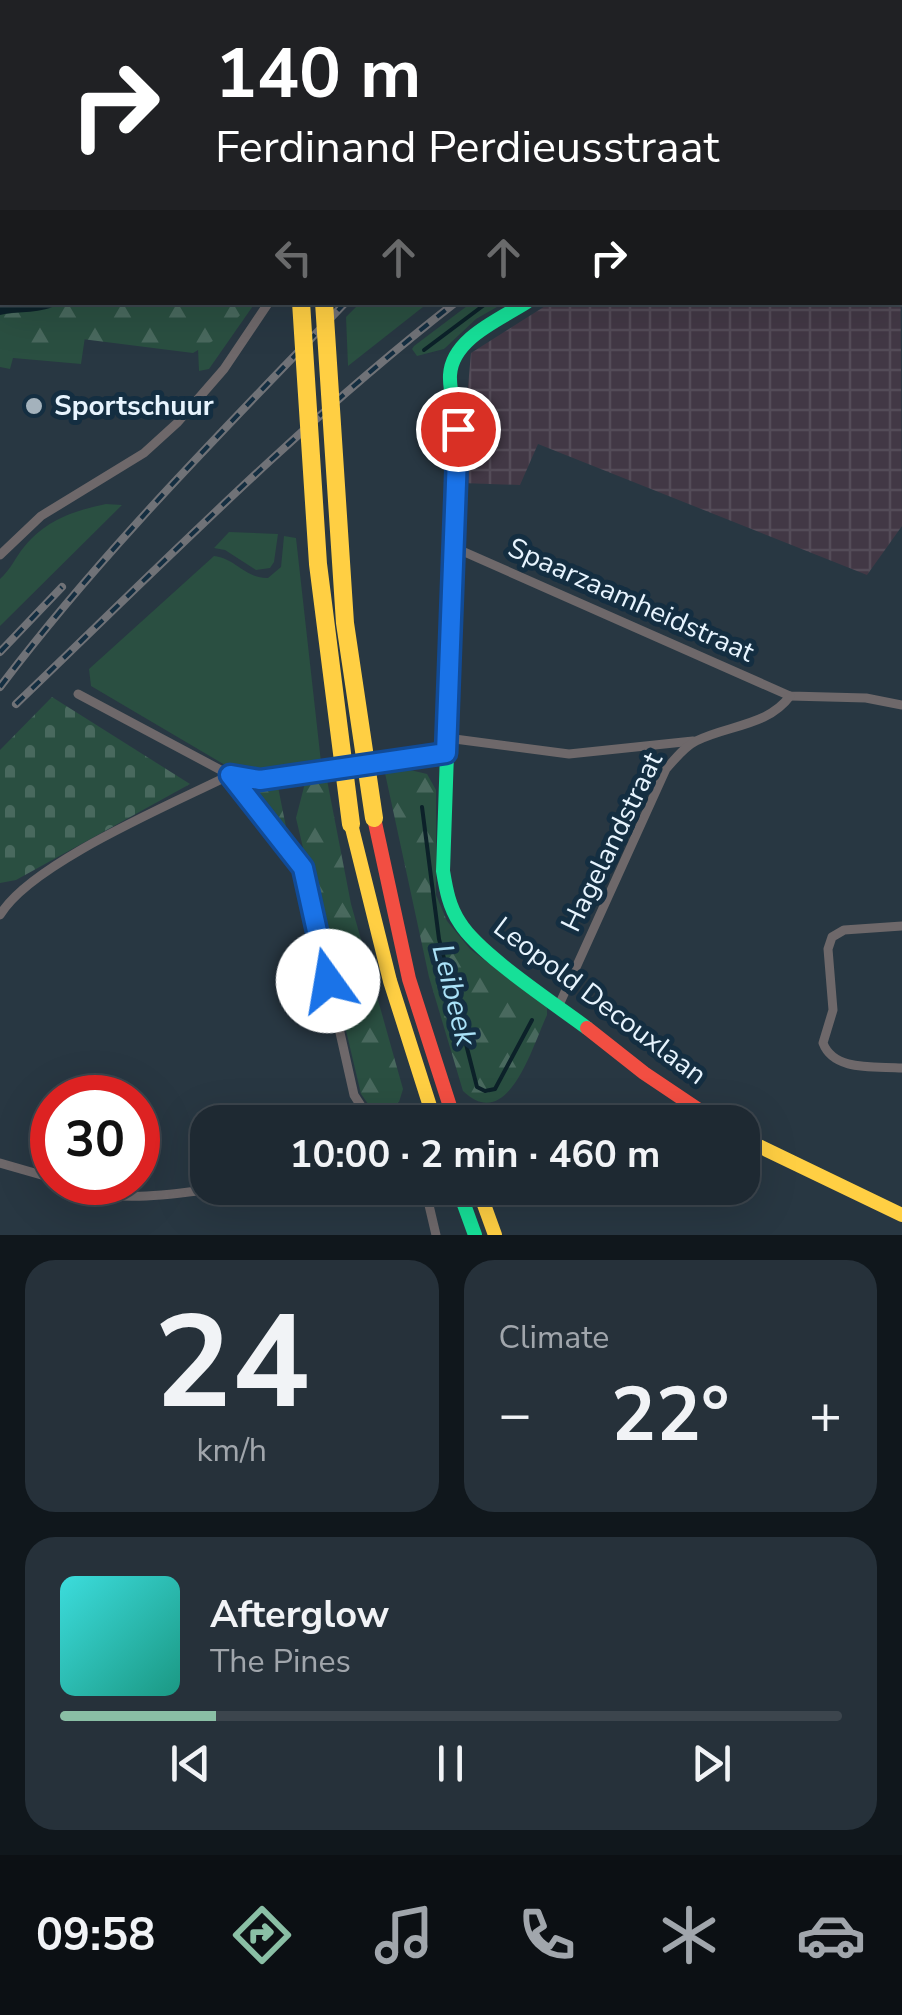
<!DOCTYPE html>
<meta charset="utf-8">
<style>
body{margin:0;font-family:"Nunito Sans",sans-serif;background:#26313a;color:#f1f3f6;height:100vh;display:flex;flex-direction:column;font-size:38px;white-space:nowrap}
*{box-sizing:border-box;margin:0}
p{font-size:32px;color:#a1a6ac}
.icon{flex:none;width:55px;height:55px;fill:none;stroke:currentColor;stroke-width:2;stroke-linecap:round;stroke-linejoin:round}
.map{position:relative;height:1235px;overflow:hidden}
.panel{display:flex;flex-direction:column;gap:25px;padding:25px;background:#10171c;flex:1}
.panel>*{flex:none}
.guide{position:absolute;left:0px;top:0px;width:902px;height:305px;box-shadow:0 10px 40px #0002,0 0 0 2px #3c454d;background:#202124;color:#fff;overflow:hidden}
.speed{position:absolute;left:30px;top:1075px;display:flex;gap:20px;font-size:50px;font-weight:700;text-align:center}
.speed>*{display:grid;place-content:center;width:130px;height:130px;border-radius:50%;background:#1e2932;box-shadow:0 10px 40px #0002,0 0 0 2px #3c454d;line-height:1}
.speed .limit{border:15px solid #d22;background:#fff;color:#111}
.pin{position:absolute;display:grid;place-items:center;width:85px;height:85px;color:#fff;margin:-42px;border:5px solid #fff;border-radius:50%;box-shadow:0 2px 10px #0007}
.me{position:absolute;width:110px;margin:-55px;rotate:347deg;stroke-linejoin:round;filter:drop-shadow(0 0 8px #0008)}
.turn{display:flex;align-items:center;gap:35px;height:210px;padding:0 50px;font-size:45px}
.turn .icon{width:130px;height:130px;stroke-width:2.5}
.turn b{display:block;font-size:70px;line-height:85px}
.lanes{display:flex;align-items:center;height:95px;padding:0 50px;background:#0003;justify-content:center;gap:50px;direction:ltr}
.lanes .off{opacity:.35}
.big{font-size:75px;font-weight:700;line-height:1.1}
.panel .card{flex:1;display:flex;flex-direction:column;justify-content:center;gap:15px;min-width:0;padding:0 35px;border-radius:30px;background:#26313a}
.panel .dial{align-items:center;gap:0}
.dial b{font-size:130px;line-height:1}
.song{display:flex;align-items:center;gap:30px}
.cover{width:120px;height:120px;border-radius:15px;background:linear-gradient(135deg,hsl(180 70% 55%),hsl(170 70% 35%))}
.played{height:10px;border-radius:5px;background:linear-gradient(90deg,#8abfa5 20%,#3c454d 20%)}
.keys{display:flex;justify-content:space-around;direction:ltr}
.heat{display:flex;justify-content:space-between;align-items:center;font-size:55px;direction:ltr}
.panel .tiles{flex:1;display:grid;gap:25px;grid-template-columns:1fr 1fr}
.card:last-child{grid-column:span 2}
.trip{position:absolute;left:190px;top:1105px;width:570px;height:100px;border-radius:30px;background:#1e2932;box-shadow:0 10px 40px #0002,0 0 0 2px #3c454d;font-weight:700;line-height:100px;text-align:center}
.tab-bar{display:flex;height:160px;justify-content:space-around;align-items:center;background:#0c1014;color:#a1a6ac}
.tab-bar .icon{width:70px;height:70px}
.tab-bar .selected{color:#8abfa5}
.tab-bar b{font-size:45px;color:#f1f3f6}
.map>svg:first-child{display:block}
.industrial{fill:url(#industrial-grid)}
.green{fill:#2a4f41}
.forest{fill:url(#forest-firs)}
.cemetery{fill:url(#cemetery-stones)}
.water{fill:url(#water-rules)}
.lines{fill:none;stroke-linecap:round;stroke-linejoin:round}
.stream{stroke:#0c2129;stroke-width:4}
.street{stroke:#6e686a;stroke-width:9}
.fast{stroke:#16e098;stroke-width:14}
.slow{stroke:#ffcf43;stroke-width:14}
.jam{stroke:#f24e42;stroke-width:14}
.rail-casing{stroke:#707277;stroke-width:8}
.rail{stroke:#142e41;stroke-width:4;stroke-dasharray:11;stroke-linecap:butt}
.slow-bridge{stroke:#ffcf43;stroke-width:18}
.route-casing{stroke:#114b97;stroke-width:25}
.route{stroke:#1a73e8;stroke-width:18}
.poi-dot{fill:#a4b2bc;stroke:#142e41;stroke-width:4}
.labels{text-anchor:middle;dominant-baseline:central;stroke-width:10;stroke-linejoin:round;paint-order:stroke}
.poi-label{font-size:28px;font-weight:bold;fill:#e7f4fe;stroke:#142e41;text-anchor:start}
.street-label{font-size:28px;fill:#e7f4fe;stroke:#142e41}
.water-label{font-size:30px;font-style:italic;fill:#aae2f8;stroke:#142e41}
</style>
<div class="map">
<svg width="902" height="1235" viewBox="0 0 902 1235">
<defs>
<pattern id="industrial-grid" width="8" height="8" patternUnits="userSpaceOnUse" patternTransform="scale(2.5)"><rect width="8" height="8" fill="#423845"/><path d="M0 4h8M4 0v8" fill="none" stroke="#544c58"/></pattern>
<pattern id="forest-firs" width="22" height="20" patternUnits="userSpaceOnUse" patternTransform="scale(2.5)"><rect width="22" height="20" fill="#2a4f41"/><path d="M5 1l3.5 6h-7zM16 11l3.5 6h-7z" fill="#49695e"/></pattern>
<pattern id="cemetery-stones" width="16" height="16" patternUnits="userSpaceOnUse" patternTransform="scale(2.5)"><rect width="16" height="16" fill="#2a4f41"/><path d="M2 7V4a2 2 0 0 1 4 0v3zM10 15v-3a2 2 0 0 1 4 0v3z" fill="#49695e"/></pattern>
<pattern id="water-rules" width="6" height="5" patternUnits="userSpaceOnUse" patternTransform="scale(2.5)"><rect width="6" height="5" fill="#0c2129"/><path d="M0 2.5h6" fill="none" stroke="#2f4249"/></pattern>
</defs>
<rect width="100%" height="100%" fill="#283742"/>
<polygon class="industrial" points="900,191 902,526 867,575 538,444 520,485 462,483 464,453 469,453 471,429 466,409 471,353 550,303 900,302"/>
<g class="green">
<polygon points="0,39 2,302 255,303 209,369 199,371 198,349 85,337 81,364 13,358 10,369 0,367"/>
<polygon points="361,302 428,302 428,303 348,366 346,317"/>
<polygon points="471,303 486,303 458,325 490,303 504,303 476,319 444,349 417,356 412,349 414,346"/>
<path d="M106,504L122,505L0,626V579C11,569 15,558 24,547C46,520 73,511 106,504Z"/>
<polygon points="229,532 278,534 274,562 270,568 256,570 225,550 214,548"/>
<path d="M284,536L296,538L321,762L258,771L225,765L91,686L89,669L214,556C235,558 246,579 268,578L281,567Z"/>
</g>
<g class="forest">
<polygon points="60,303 251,303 221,336 193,353 82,339 0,349 0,315 54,307"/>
<path d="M410,770L427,774L436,790V895L447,921L470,949L547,1008V1015C532,1047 508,1134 463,1091L429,977L385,773Z"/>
<polygon points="327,780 351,904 403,1089 399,1102 386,1109 371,1108 361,1094 296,818 305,783"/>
<polygon points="278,787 289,842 250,791"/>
</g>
<polygon class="cemetery" points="52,697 190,784 16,880 0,883 0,750"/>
<path class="water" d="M0,72L2,302L60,303C41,315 20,310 0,315Z"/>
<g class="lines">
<g class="stream">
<polyline points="0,35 2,39"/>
<polyline points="900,183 902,184"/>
<polyline points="424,350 488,302"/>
<polyline points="422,807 439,939 477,1087 485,1091 495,1089 532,1020"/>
</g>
<g class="street">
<polyline points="453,547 790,696 866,698 902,705"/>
<polyline points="0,555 41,516 144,453 177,423 224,369 269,302"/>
<polyline points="78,694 230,775 260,780 446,753"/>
<polyline points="447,738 569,754 693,741"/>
<polyline points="230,775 303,868 354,1095 363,1109 381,1122"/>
<path d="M0,915C31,863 172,804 230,775"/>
<path d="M902,926L844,930L832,937L828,949L833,1010L823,1043C834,1072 875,1066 902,1068"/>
<path d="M559,1005L666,769C675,759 684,747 696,741C728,725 768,726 790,696"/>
<polyline points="0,1163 52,1178"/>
<path d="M66,1182C115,1206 169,1194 221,1188"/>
<polyline points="425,1188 436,1235"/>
</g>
<g class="fast">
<polyline points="283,0 283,2"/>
<polyline points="307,0 307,2"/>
<polyline points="900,165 902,166"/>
<path d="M527,302C501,319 452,338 450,375C449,392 456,412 458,429L443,871C446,889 449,907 460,923C479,954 555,1004 587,1028"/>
<polyline points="458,1188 475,1235"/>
</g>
<g class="slow">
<polyline points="561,0 565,2"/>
<polyline points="596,0 601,2"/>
<polyline points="900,59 902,60"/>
<polyline points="351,824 390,981 435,1122"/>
<polyline points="742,1138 902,1215"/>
<polyline points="478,1188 495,1235"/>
</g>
<g class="jam">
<polyline points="800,0 803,2"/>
<polyline points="374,818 409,979 455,1122"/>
<polyline points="587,1028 644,1073 717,1122"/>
</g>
<defs>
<g id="rail">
<polyline points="601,2 603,0"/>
<polyline points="632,2 634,0"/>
<polyline points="900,39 902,38"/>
<polyline points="0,652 62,587"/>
<path d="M0,687C104,549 227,427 346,302"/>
<path d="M16,704C159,567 299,424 456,302"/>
</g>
</defs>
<use href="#rail" class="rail-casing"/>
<use href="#rail" class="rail"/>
<g class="slow-bridge">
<polyline points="301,302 318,564 351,824"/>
<polyline points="324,302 345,623 374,818"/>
</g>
</g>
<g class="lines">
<defs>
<polyline id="route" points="328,981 303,868 230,775 260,780 446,753 458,429"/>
</defs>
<use href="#route" class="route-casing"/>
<use href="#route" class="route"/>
</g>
<circle class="poi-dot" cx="34" cy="406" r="10"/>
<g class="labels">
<g class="poi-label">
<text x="54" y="406">Sportschuur</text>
</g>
<g class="street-label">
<text transform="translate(631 600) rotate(24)">Spaarzaamheidstraat</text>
<text transform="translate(612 842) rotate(-64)">Hagelandstraat</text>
<text transform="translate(600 1001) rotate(37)">Leopold Decouxlaan</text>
</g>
<g class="water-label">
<text transform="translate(454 995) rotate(76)">Leibeek</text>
</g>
</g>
</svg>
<div class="speed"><div class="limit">30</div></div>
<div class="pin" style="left:458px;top:429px;background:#d93025"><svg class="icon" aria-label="arrive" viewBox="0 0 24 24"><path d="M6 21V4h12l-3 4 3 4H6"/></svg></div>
<svg class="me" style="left:328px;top:981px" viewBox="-20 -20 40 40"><circle r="19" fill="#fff"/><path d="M0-13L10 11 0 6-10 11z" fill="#1a73e8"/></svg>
<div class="trip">10:00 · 2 min · 460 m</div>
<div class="guide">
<div class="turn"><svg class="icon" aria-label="right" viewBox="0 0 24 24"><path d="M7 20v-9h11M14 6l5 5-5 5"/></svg><div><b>140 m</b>Ferdinand Perdieusstraat</div></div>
<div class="lanes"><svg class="icon off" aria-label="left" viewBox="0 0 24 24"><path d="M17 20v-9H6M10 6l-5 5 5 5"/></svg><svg class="icon off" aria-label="ahead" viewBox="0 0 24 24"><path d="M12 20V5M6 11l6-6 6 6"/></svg><svg class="icon off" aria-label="ahead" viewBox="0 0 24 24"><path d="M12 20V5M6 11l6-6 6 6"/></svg><svg class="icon" aria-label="right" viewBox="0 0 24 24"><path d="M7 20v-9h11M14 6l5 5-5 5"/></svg></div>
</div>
</div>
<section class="panel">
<div class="tiles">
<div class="card dial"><b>24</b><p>km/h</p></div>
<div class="card"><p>Climate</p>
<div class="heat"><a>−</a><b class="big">22°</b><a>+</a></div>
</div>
<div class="card">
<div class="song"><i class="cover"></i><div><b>Afterglow</b><p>The Pines</p></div></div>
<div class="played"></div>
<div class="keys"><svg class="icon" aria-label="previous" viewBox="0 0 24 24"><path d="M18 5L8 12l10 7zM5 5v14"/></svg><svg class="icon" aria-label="pause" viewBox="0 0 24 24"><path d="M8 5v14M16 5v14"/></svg><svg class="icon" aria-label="next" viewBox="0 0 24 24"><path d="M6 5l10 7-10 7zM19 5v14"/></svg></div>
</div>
</div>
</section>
<nav class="tab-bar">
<b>09:58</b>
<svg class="icon selected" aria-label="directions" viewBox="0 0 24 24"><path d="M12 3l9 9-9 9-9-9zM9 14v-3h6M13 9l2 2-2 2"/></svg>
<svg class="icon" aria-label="music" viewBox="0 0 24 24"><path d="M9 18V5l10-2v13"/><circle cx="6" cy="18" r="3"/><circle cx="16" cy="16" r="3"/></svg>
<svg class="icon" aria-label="phone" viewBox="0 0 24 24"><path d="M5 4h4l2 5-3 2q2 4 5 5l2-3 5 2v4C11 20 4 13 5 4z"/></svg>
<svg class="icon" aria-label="climate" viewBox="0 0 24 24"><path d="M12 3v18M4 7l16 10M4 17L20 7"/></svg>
<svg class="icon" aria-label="car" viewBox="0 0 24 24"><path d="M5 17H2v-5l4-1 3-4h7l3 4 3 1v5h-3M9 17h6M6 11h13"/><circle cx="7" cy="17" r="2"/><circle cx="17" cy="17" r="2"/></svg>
</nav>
